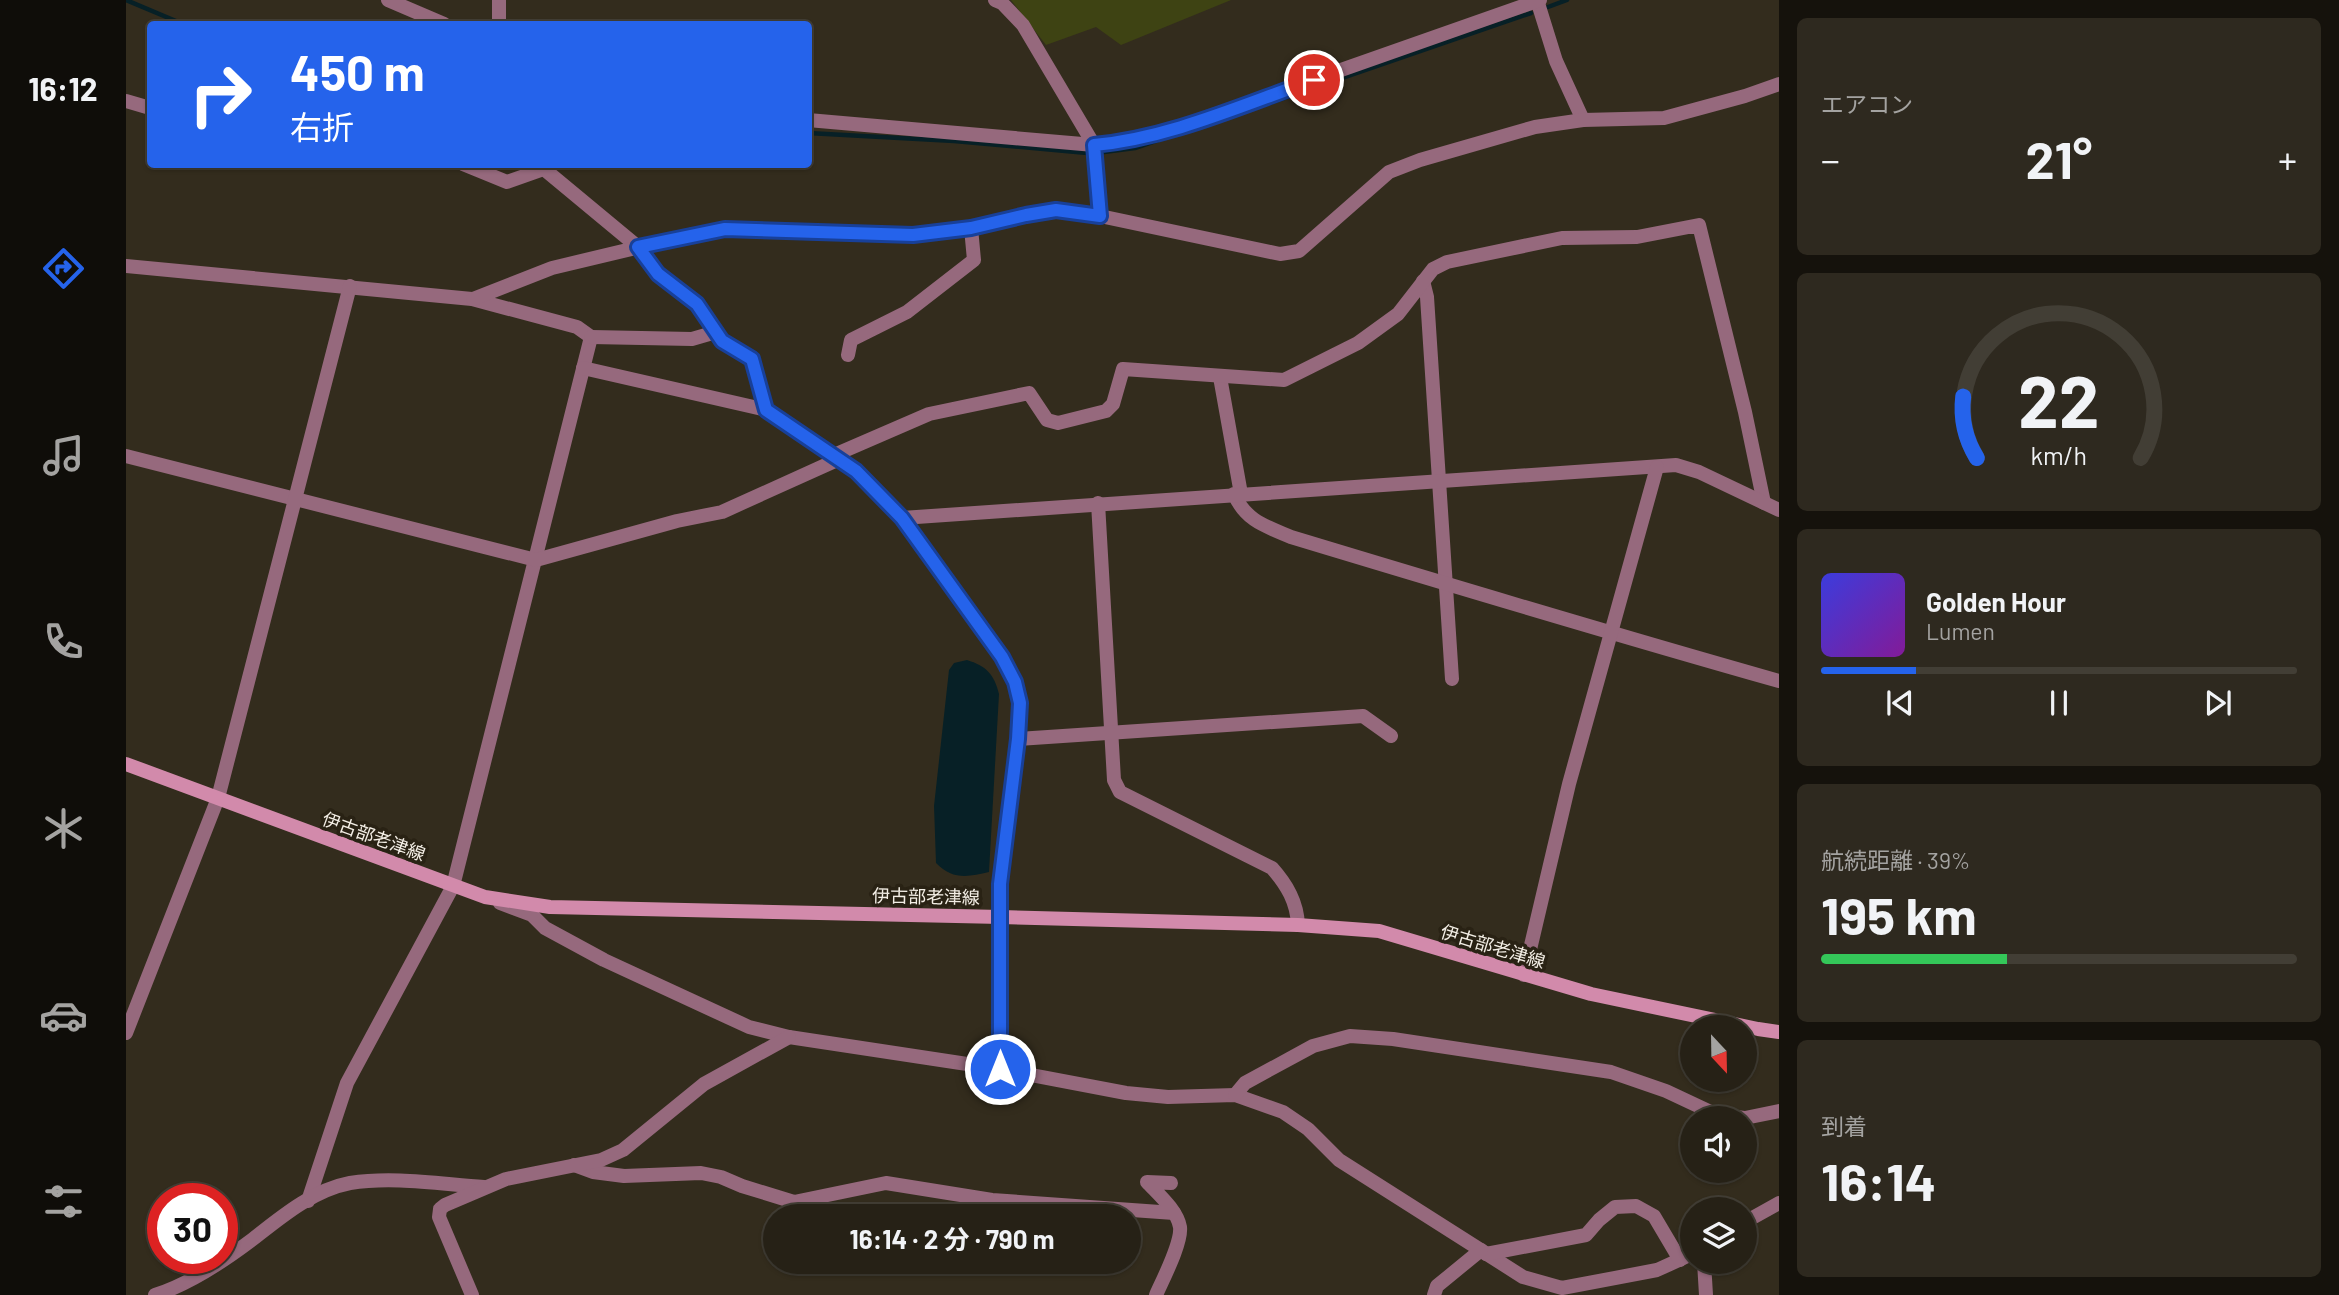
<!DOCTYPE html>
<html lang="ja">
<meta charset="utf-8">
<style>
body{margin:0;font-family:Barlow,"Noto Sans JP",sans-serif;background:#2e291f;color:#f1f3f6;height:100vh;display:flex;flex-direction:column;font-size:26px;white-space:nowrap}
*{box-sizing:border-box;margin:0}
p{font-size:23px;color:#a4a3a1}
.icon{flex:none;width:38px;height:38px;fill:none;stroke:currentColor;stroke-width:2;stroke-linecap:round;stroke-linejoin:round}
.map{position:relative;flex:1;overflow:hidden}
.details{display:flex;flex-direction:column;gap:18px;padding:18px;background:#15120c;width:560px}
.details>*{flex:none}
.banner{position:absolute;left:21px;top:21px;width:665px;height:147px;border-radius:7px;box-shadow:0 2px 5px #0004,0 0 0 2px #423e35;background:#2563eb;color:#fff;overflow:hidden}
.needle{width:46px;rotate:158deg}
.buttons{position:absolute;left:1554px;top:1015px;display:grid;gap:14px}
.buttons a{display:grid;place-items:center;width:77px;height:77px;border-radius:50%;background:#262116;box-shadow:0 2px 5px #0004,0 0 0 2px #423e35;font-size:35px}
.speed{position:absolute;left:21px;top:1183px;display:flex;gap:14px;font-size:35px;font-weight:700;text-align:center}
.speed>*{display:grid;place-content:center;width:91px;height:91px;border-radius:50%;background:#262116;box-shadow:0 2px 5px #0004,0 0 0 2px #423e35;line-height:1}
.speed .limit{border:10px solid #d22;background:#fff;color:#111}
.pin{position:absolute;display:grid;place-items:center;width:60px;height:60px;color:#fff;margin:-30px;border:4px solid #fff;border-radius:50%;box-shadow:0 2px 7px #0007}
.me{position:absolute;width:77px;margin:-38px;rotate:0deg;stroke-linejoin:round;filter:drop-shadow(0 0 5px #0008)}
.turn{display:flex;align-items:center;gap:24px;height:147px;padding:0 28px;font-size:32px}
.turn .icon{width:91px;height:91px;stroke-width:2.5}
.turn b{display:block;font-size:49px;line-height:60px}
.big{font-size:52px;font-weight:700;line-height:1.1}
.details .widget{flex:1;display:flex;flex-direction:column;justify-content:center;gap:10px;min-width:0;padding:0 24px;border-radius:10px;background:#2e291f}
.details .dial{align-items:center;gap:0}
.dial svg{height:182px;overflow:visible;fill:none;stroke:#423e35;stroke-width:7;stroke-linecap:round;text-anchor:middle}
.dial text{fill:#f1f3f6;stroke:none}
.song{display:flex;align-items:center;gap:21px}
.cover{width:84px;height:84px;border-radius:10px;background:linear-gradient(135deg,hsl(240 70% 55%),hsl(290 70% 35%))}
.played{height:7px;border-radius:4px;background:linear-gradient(90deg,#2563eb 20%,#423e35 20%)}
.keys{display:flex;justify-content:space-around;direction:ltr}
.heat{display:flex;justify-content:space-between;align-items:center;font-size:38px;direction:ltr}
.charge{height:10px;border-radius:5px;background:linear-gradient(90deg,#34c759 39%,#423e35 0)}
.trip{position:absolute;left:637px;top:1204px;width:378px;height:70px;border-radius:35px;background:#262116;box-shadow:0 2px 5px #0004,0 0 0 2px #423e35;font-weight:700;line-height:70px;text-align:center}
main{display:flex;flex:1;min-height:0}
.dock{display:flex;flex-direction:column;width:126px;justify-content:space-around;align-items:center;background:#0f0d09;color:#a4a3a1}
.dock .icon{width:49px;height:49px}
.dock .active{color:#2563eb}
.dock b{font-size:32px;color:#f1f3f6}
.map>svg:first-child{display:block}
.green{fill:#3e4313}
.water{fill:#072026}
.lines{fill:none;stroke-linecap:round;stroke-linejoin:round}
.stream{stroke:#072026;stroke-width:4.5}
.minor{stroke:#96697d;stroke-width:14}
.secondary{stroke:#d28aab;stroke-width:14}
.route-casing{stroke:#184099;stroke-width:18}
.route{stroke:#2563eb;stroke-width:12}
.labels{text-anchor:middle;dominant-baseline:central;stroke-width:7;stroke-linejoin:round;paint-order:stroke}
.street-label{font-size:18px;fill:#f3eee5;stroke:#292214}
</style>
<main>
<nav class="dock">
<b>16:12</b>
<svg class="icon active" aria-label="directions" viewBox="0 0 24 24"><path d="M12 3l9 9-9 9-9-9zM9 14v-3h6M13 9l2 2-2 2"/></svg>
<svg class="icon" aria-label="music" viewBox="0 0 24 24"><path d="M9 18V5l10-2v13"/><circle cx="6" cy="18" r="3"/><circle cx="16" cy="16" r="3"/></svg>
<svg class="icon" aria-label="phone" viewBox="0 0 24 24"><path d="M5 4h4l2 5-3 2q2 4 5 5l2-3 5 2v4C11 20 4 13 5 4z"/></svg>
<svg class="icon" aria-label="climate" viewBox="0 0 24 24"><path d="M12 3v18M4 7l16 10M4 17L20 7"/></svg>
<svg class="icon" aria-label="car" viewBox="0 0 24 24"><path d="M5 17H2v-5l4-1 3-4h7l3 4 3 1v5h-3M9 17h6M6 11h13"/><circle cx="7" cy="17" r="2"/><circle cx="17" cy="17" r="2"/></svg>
<svg class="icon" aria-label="filters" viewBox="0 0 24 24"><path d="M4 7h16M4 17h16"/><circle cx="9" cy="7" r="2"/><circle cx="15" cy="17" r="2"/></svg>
</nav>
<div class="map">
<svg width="1653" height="1295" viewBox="0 0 1653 1295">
<rect width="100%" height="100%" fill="#332c1d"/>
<polygon class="green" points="885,0 1105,0 995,45 970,27 920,45"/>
<path class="water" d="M841,660C860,666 868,674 873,694L863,872C842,877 826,880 810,863L808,806L823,670L828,663Z"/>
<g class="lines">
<g class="stream">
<polyline points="0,0 57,24"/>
<polyline points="1422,7 1441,0"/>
<polyline points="1120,111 1405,13"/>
<polyline points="682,133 828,141 961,153"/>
<polyline points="978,152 1009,148 1032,140"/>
</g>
<g class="minor">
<polyline points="262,0 318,24"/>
<polyline points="373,0 373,24"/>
<polyline points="869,0 876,3 897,25 968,145 974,216"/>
<polyline points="1411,0 1430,61 1457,120"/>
<polyline points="0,101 24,108"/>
<polyline points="682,120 968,145 991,143 1039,132 1414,0"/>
<polyline points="337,164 381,182 415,170"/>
<polyline points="412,164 512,247 532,274 571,304 596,341 626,359 641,410 730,471 776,518 876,657 889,682 894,703 892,739 874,884 874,1069"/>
<polyline points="0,266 346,299 451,327 465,337 327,886 221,1083 182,1201"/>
<polyline points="1297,281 1301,297 1326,679"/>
<polyline points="347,299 426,268 564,235 599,229 787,235 845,228 900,215 930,210 974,216 1154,254 1173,251 1263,172 1294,160 1409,127 1457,120 1538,118 1619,96 1653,84"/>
<polyline points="465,337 566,339 590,332"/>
<polyline points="722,355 725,340 781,312 848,260 845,228"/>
<polyline points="457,368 641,410"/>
<polyline points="1094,377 1115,494"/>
<polyline points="0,456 410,560 551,521 596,512 711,460"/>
<polyline points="706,456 803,414 903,393 921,420 932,423 980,411 987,404 997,369 1158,380 1232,343 1272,314 1307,269 1321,262 1436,238 1511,237 1573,225 1619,412 1638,503"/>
<path d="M1108,494C1120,521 1139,526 1165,537C1327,586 1490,635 1653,681"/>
<path d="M972,503L988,780L994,792L1146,868C1161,885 1171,902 1172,925"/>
<polyline points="776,518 1550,465 1573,472 1653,510"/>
<polyline points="892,739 1237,716 1265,736"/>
<polyline points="374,903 406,915 419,928 478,960 623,1027 663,1037 874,1069 1000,1093 1042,1097 1109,1095 1157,1112 1182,1129 1213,1160 1397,1277 1436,1288 1531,1270 1566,1254"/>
<polyline points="1398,975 1443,784 1531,467"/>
<polyline points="0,1033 92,798 224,286"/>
<polyline points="1109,1095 1119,1083 1187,1046 1224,1036 1267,1039 1485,1072 1540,1091 1589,1114 1618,1118"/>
<polyline points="1619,1118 1653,1111"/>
<polyline points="448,1165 467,1172 498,1176 575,1173 595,1177 616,1186 668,1202 760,1183 866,1200 1048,1213"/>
<polyline points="1619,1222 1653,1203"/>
<polyline points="1360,1254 1460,1235 1473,1220 1489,1207 1510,1206 1528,1216 1554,1260"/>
<polyline points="1578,1262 1580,1295"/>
<path d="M29,1295C64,1284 98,1261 127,1239C155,1217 187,1190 224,1183C267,1176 314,1184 358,1187"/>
<polyline points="346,1295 313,1217 314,1209 319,1205 380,1179 475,1160 497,1150 578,1084 663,1037"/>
<path d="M1030,1295C1037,1279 1056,1243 1054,1227C1051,1210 1032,1194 1021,1182L1045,1183"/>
<polyline points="1308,1295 1311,1286 1355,1250"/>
</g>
<polyline class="secondary" points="0,764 359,897 424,907 875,917 1172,925 1253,931 1465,994 1632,1029 1653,1032"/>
</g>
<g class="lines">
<defs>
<path id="route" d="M874,1069V884L892,739L894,703L889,682L876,657L776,518L730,471L640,410L626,359L596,341L571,304L532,274L512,247L599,229L787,235L845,228L900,215L930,210L974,216L968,145C1044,138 1116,105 1188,80"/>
</defs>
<use href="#route" class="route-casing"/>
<use href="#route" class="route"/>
</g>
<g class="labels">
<g class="street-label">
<text transform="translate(248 836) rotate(20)">伊古部老津線</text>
<text transform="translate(800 896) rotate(1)">伊古部老津線</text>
<text transform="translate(1367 946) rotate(17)">伊古部老津線</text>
</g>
</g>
</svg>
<div class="buttons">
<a><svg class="needle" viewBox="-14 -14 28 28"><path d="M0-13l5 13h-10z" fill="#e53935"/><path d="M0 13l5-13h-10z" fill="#a4a3a1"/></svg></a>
<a><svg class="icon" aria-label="sound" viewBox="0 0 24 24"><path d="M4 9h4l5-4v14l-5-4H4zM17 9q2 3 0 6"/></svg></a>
<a><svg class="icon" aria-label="layers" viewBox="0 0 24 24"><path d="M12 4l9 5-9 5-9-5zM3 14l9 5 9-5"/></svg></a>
</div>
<div class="speed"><div class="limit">30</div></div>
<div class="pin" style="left:1188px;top:80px;background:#d93025"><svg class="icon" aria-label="arrive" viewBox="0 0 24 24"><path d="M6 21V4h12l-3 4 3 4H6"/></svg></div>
<svg class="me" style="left:874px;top:1069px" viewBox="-20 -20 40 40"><circle r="17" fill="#2563eb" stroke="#fff" stroke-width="3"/><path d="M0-11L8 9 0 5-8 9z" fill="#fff"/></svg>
<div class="trip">16:14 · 2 分 · 790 m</div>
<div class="banner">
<div class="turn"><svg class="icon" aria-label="right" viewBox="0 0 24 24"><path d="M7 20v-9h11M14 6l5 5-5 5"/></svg><div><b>450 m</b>右折</div></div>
</div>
</div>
<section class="details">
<div class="widget"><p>エアコン</p>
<div class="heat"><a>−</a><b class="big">21°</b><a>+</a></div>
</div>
<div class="widget dial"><svg viewBox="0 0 100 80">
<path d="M14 69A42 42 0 1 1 86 69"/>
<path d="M14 69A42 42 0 0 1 8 42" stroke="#2563eb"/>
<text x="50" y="56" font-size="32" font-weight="700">22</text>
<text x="50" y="72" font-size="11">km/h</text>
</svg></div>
<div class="widget">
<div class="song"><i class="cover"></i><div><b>Golden Hour</b><p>Lumen</p></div></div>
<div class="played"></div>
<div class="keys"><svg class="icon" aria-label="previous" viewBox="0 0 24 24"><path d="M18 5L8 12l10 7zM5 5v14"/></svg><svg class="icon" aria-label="pause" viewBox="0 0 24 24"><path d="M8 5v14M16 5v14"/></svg><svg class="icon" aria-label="next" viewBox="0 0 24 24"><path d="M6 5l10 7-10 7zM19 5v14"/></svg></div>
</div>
<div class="widget"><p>航続距離 · 39%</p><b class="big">195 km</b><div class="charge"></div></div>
<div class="widget"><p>到着</p><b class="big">16:14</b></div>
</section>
</main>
